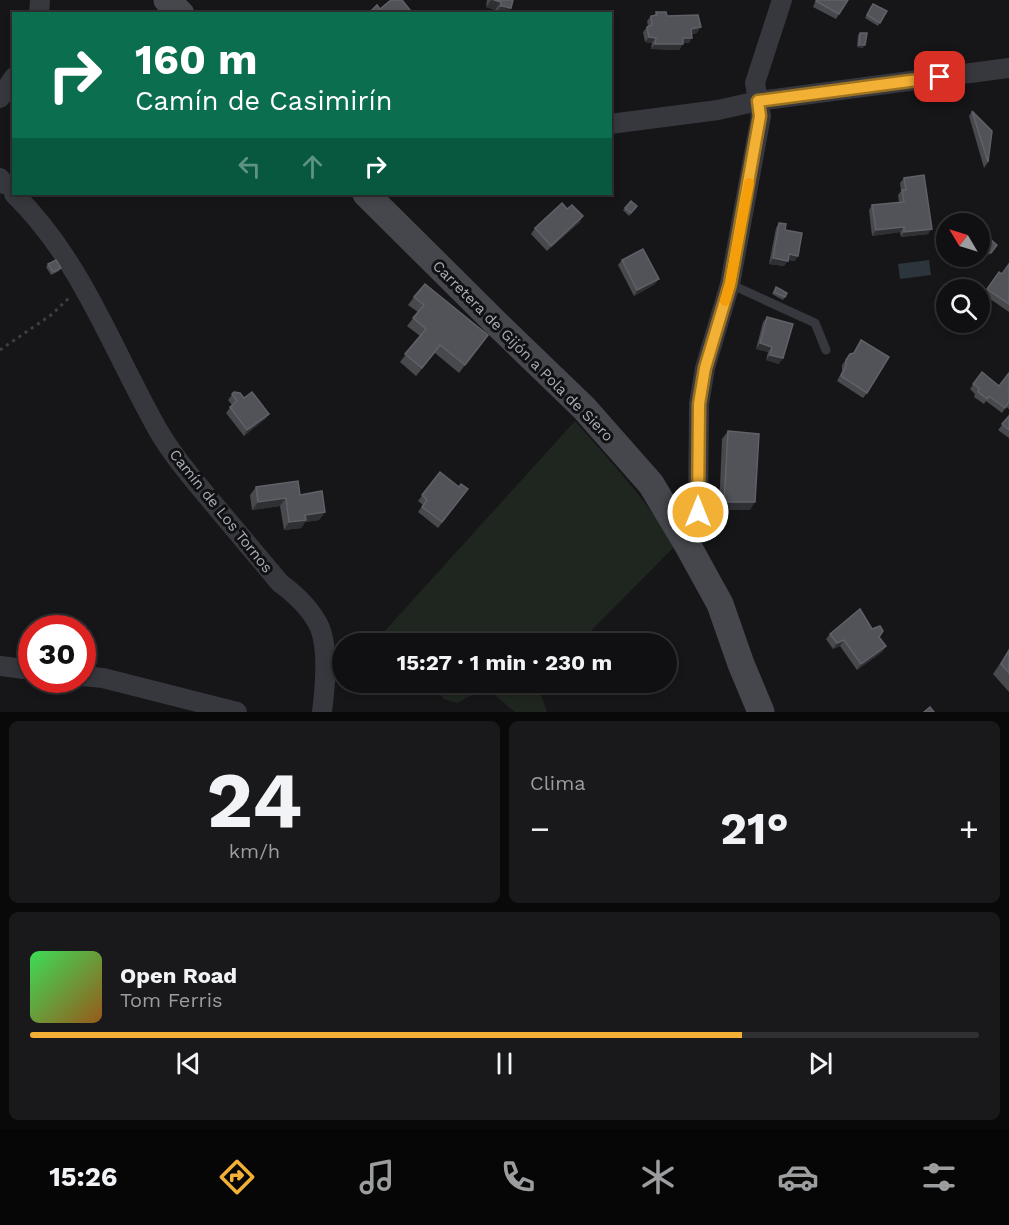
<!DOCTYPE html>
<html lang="es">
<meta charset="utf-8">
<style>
body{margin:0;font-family:"Work Sans",sans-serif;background:#19191b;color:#f1f3f6;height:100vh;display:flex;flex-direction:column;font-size:22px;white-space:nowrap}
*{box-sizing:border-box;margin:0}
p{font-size:20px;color:#9c9d9f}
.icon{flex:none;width:33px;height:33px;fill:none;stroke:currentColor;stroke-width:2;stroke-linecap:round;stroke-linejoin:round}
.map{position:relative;height:712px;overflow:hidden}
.drawer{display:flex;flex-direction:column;gap:9px;padding:9px;background:#09090a;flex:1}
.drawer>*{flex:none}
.guide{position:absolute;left:12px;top:12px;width:600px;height:183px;border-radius:0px;box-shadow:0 3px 9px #0003,0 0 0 2px #303032;background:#0b6e4f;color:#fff;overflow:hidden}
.needle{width:39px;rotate:308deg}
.tools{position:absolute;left:936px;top:213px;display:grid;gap:12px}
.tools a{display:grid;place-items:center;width:54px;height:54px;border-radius:50%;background:#101012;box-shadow:0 3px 9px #0003,0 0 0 2px #303032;font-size:30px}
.speed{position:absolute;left:18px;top:615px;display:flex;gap:12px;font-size:30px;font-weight:700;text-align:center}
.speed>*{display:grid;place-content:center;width:78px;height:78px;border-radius:50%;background:#101012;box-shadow:0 3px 9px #0003,0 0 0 2px #303032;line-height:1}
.speed .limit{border:9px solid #d22;background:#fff;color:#111}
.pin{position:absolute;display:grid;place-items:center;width:51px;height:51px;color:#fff;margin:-26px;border-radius:12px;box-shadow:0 3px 9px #0006}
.me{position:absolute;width:66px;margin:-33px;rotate:0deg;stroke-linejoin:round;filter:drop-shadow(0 0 4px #0008)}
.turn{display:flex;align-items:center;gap:21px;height:126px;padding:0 24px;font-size:27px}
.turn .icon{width:78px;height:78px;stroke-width:2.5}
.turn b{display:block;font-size:42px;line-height:51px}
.lanes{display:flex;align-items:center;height:57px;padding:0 24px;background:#0003;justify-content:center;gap:30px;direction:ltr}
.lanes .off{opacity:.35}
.big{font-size:45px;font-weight:700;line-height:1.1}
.drawer .card{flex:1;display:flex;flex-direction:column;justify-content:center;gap:9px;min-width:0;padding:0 21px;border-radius:9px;background:#19191b}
.drawer .dial{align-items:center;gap:0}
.dial b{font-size:78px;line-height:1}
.song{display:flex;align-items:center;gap:18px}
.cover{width:72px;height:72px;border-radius:9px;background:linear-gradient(135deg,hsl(130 70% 55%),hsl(30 70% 35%))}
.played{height:6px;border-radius:3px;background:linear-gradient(90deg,#f2b134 75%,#303032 75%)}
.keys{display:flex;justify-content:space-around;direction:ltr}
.heat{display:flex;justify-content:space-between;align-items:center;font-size:33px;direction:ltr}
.drawer .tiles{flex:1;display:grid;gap:9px;grid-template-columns:1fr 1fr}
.card:last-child{grid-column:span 2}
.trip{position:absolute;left:332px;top:633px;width:345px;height:60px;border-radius:30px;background:#101012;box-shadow:0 3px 9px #0003,0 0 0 2px #303032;font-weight:700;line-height:60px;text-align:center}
.dock{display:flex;height:96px;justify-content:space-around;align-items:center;background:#060607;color:#9c9d9f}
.dock .icon{width:42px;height:42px}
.dock .on{color:#f2b134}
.dock b{font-size:27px;color:#f1f3f6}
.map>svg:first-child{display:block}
.green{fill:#1e261f}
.water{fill:#2c353c}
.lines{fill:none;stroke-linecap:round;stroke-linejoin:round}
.path{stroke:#3d3f44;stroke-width:3;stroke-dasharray:3 4.5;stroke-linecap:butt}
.lane{stroke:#37383d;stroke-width:9}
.street{stroke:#37383d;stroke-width:20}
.secondary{stroke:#45474d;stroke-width:27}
.wall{fill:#47494d}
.shaded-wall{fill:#2f3033}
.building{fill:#525359;stroke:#5f6168;stroke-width:1.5}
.route-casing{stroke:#9d7322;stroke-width:15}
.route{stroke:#f2b134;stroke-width:10}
.slow{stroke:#f59e0b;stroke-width:10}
.labels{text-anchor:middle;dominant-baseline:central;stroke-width:6;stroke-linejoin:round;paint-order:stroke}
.street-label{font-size:15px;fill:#a8adb8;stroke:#111113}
</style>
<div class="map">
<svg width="1009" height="712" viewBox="0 0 1009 712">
<rect width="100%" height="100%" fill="#161618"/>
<g class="green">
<path d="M575,421C611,461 645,500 676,545L579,643L393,644L382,634Z"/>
<polygon points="430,683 541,683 538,686 547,712 515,712 486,688 457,703 444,699"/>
</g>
<polygon class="water" points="929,260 931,275 900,279 898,264"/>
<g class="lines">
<polyline class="path" points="0,350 51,315 70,297"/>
<polyline class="lane" points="730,284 815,323 826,350"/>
<g class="street">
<polyline points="39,14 40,0"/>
<polyline points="0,98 14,77"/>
<polyline points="610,124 718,110 758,101 1009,68"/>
<polyline points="0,178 4,184"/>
<path d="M14,194C81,259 112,349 158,430C173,456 193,479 212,502C235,529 257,556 280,583C295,594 312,610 320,628C329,651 325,688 322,712"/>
<polyline points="680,532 692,523 698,512 699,404 705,368 730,284 761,116 755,83 782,0"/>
<polyline points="0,666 32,670"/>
<polyline points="82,676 103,678 237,712"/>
</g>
<g class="secondary">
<polyline points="167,0 181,14"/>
<polyline points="366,194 498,325 584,408 651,484 687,544 720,604 741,664 761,712"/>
</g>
</g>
<g class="wall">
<polygon points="487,0 513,0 507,14 495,14 495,10 486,7"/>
<polygon points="816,0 848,0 836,19 813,7"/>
<polygon points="871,6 887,11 878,26 865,18"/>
<polygon points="656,12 667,16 697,33 692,34 689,43 683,43 679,50 651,49 652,43 645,42 643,32 648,26 647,21 651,16 654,16"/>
<polygon points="860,33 863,48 857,47 858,35"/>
<polygon points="972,111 988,162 984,168 969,116"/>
<polygon points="904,178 928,234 901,237 900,232 872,236 869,210 872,205 899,202 898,195 901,191 900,183"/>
<polygon points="631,201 637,206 629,216 623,210"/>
<polygon points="567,209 580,222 547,251 531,234 535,228"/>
<polygon points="779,223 795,261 788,260 784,266 769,264 776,228"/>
<polygon points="988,237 997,245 989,255 980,248"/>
<polygon points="622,260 655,284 634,296 618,265"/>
<polygon points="48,264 61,268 59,271 51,275 46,267"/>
<polygon points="1009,264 1009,312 983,294 999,272 1002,274"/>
<polygon points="776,287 787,293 783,300 772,294"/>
<polygon points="414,297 488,335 459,373 435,353 416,376 400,362 420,336 407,326 418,312 408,305"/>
<polygon points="767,317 779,364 766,360 768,352 756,349 763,322"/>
<polygon points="861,340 867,393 863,398 837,381 842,371 842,365 850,354 853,353"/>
<polygon points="982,372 999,386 1009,373 1009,409 1006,407 1002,413 986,401 984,404 974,397 975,394 970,389"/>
<polygon points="234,392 269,414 265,419 244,436 226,413 232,405 228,400"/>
<polygon points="1009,416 1009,438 998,430"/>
<polygon points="728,431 750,510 719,510 722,439"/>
<polygon points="440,472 459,487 468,489 438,528 418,512 423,505 418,501"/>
<polygon points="256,487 300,495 325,512 319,520 305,522 301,528 284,530 280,506 252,510 250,495"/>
<polygon points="872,629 886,646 882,652 857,670 840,646 833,649 826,639 830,634"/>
<polygon points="1009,650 1009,692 993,674"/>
</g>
<g class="shaded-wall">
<polygon points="491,0 501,2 495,10 486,7"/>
<polygon points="501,6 511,8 507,14 495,14"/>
<polygon points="701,27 697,33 687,34 691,29"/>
<polygon points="649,37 656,38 652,43 645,42"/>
<polygon points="683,38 692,38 689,43 679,43"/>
<polygon points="655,44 683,44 679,50 651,49"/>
<polygon points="859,45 865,45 863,48 857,47"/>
<polygon points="583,216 580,222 547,251 551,246"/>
<polygon points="904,227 900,232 872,236 876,230"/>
<polygon points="932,229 928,234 901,237 904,232"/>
<polygon points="789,254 798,256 795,261 785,259"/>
<polygon points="773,258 788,261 784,266 769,264"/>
<polygon points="659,279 655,284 634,296 637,290"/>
<polygon points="760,343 772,347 768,352 756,349"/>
<polygon points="770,355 783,358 779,364 766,360"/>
<polygon points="269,414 265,419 244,436 247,430"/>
<polygon points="286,498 280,506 252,510 258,502"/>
<polygon points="724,502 755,502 750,510 719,510"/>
<polygon points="325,512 319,520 305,522 301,528 284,530 289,522 305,515"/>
<polygon points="844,640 840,646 833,649 837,643"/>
<polygon points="886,646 882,652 857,670 861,664"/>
</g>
<g class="building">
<polygon points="391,0 402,0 410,10 406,14 368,14 377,5 380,9"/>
<polygon points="494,0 513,0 511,8 501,6 501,2"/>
<polygon points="817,0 848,0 839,14 816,1"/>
<polygon points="873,4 887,11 880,23 867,15"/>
<polygon points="656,12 666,12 667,16 698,15 701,27 691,29 692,38 683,38 683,44 655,44 656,38 649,37 647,27 652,25 651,16 657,15"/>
<polygon points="860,33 867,33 865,45 859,45"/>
<polygon points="972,111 992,131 988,162"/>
<polygon points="924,175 932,229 904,232 904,227 876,230 872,205 904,202 902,190 906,190 904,178"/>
<polygon points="631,201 637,206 631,213 625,208"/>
<polygon points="562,203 567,209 572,205 583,216 551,246 535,228"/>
<polygon points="779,223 786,224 785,230 802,233 798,256 789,254 788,261 773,258"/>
<polygon points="988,237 997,245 991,253 981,245"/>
<polygon points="643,249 659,279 637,290 622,260"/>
<polygon points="56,260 61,268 53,272 48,264"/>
<polygon points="1009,264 1009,304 987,289 999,272 1002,274"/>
<polygon points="425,284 488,335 465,365 440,345 422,368 405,354 426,329 413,318 424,305 414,297"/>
<polygon points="776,287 787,293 785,297 774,292"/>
<polygon points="767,317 793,324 783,358 770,355 772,347 760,343"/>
<polygon points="861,340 889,357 867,393 841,376 846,366 846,360 850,354 854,353"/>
<polygon points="982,372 999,386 1009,373 1009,402 1005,408 989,396 987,399 978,392 979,388 973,384"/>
<polygon points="234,392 240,393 244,398 252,392 269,414 247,430 230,407 237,401 232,394"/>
<polygon points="1009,416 1009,430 1002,424"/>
<polygon points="728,431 759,434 755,502 724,502"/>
<polygon points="440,472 459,487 461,484 468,489 442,522 422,507 427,500 422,495"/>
<polygon points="298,481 300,495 322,491 325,512 305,515 306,520 289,522 286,498 258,502 256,487"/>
<polygon points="860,609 872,629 880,626 883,631 879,637 886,646 861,664 844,640 837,643 830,634"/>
<polygon points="1009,650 1009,673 1001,664"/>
<polygon points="930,707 934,712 924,712"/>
</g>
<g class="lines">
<defs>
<polyline id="route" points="698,512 699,404 705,368 730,284 760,116 758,101 940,77"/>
</defs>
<use href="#route" class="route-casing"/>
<use href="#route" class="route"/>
<polyline class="slow" points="725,301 730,284 749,183"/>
</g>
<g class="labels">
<g class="street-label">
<text transform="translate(523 351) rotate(45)">Carretera de Gijón a Pola de Siero</text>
<text transform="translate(221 511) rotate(51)">Camín de Los Tornos</text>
</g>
</g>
</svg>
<div class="tools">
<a><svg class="needle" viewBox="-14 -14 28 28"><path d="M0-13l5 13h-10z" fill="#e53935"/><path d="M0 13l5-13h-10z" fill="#9c9d9f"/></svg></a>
<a><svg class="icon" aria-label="search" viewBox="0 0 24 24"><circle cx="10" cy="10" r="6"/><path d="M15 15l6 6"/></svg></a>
</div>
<div class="speed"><div class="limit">30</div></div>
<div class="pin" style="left:940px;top:77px;background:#d93025"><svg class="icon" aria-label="arrive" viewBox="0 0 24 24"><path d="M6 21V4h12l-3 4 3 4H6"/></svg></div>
<svg class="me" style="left:698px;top:512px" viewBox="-20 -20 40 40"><circle r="17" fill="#f2b134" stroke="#fff" stroke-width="3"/><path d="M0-11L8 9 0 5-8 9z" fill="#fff"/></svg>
<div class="trip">15:27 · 1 min · 230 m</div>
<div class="guide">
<div class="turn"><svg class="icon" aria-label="right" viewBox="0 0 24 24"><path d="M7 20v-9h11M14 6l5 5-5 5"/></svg><div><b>160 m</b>Camín de Casimirín</div></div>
<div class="lanes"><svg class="icon off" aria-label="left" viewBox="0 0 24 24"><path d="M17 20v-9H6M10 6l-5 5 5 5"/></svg><svg class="icon off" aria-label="ahead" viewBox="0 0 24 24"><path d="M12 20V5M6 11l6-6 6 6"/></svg><svg class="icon" aria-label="right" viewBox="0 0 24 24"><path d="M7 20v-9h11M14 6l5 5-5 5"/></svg></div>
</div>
</div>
<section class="drawer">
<div class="tiles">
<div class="card dial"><b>24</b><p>km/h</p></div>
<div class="card"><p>Clima</p>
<div class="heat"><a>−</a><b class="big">21°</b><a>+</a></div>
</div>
<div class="card">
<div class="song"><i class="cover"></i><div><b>Open Road</b><p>Tom Ferris</p></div></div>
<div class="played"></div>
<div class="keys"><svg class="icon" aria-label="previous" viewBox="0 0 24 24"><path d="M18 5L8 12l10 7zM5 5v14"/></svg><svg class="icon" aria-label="pause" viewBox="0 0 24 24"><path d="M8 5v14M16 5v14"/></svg><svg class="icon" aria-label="next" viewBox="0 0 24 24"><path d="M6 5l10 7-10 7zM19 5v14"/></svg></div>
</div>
</div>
</section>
<nav class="dock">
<b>15:26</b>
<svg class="icon on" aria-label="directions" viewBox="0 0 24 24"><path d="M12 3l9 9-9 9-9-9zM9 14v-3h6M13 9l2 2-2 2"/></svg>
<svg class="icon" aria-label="music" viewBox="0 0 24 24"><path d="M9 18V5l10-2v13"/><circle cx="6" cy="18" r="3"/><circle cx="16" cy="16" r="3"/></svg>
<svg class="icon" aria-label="phone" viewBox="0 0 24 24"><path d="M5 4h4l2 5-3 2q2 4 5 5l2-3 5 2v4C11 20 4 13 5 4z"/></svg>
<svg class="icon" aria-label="climate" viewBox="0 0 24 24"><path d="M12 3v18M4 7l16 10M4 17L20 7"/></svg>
<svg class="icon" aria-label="car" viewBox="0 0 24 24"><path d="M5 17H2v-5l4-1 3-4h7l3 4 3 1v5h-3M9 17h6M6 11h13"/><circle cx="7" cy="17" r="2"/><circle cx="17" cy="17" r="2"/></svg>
<svg class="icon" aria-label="filters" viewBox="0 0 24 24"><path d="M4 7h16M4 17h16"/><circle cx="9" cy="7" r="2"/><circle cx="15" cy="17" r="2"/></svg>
</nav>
